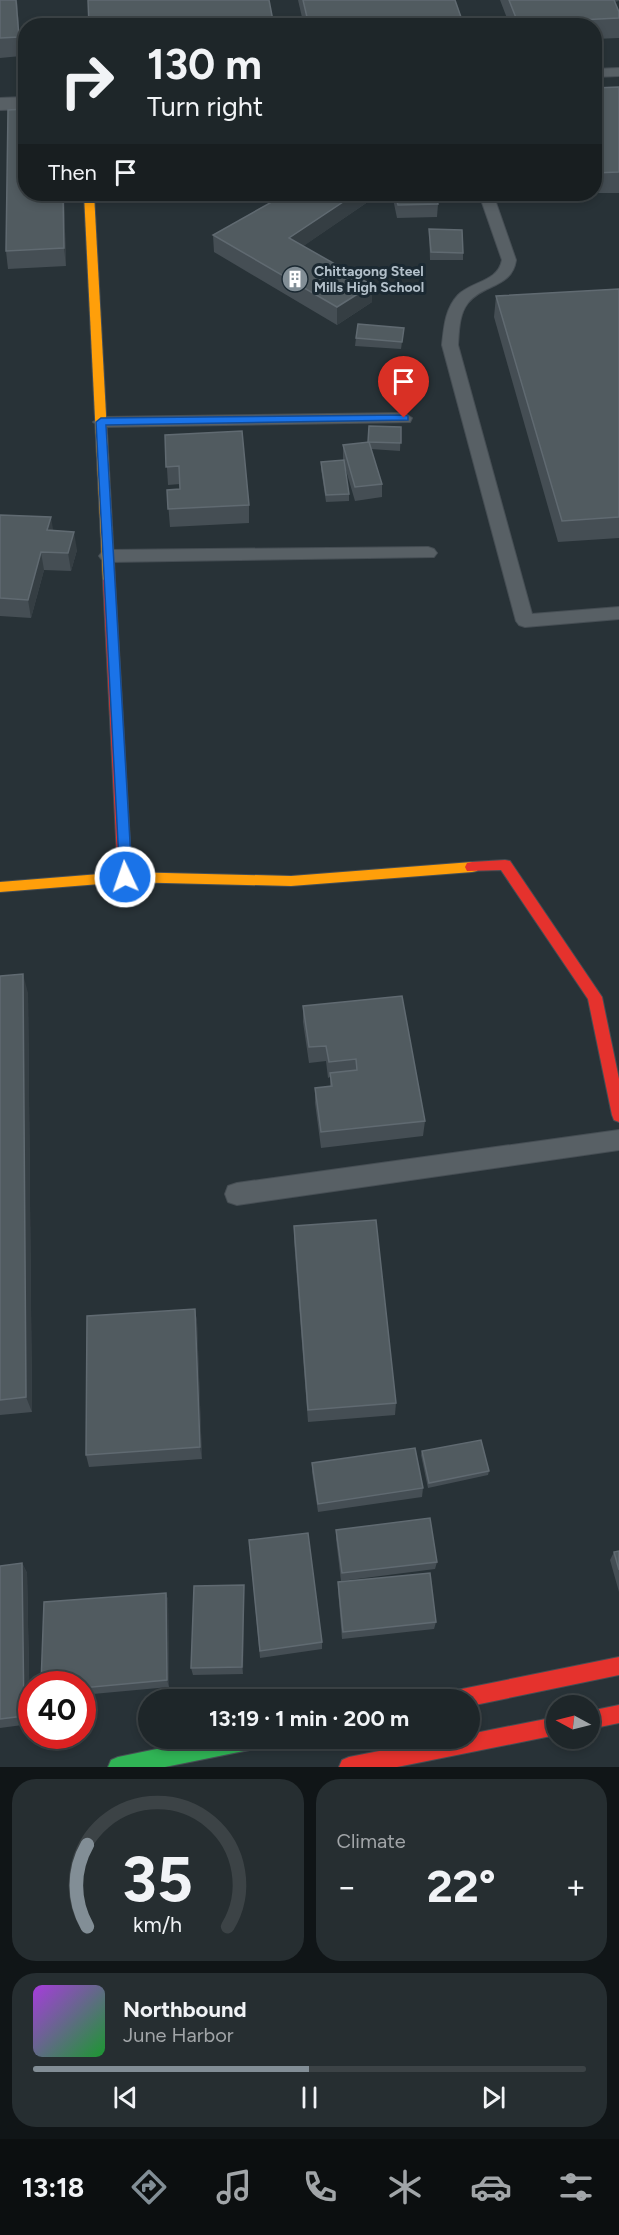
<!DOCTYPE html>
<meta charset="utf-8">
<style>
body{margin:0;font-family:Figtree,sans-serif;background:#262e31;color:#f1f3f6;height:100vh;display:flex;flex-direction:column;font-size:22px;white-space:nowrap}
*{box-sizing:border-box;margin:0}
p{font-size:20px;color:#a1a5a8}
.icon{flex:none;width:33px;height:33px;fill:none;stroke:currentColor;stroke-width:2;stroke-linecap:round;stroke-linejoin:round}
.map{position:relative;height:1767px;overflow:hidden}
.side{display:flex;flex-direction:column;gap:12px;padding:12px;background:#101517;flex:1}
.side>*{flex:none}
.top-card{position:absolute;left:18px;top:18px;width:584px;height:183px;border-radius:24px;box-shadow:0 3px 9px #0003,0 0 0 2px #3c4346;background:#1e2629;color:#f1f3f6;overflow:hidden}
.needle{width:39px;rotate:277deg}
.fabs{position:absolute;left:546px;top:1695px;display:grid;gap:12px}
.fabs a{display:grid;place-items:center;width:54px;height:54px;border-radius:50%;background:#1e2629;box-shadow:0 3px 9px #0003,0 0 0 2px #3c4346;font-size:30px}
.speed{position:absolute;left:18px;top:1671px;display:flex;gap:12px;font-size:30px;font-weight:700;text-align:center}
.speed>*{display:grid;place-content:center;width:78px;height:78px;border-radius:50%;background:#1e2629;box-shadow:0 3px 9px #0003,0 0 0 2px #3c4346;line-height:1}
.speed .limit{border:9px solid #d22;background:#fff;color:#111}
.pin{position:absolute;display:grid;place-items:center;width:51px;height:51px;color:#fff;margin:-62px -26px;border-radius:50% 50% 50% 0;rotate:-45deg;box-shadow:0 0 6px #0007}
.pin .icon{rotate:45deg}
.me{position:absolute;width:66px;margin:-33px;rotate:357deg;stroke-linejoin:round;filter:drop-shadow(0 0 4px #0008)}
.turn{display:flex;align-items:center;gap:21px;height:126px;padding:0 30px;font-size:27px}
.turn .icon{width:78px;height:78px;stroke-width:2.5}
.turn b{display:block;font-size:42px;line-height:51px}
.then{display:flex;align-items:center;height:57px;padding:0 30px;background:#0003;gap:12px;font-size:22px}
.big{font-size:45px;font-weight:700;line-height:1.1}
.side .tile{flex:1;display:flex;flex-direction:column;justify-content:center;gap:9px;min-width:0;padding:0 21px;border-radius:24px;background:#262e31}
.side .dial{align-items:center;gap:0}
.dial svg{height:156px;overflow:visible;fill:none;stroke:#3c4346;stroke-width:7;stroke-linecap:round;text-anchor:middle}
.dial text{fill:#f1f3f6;stroke:none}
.song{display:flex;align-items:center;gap:18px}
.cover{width:72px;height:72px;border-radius:9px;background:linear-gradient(135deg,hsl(280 70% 55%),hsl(130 70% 35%))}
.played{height:6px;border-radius:3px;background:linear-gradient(90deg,#828e96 50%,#3c4346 50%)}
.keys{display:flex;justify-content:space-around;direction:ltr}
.heat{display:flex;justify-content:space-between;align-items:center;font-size:33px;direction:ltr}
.side .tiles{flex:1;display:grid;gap:12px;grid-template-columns:1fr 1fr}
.tile:last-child{grid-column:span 2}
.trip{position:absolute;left:138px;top:1689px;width:342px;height:60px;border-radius:30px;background:#1e2629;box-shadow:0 3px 9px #0003,0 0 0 2px #3c4346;font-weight:700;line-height:60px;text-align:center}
.menu{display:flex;height:96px;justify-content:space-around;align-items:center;background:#0c0f10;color:#a1a5a8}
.menu .icon{width:42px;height:42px}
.menu .active{color:#828e96}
.menu b{font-size:27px;color:#f1f3f6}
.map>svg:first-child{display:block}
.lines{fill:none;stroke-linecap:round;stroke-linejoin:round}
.lane-casing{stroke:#464e54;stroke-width:2}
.street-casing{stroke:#464e54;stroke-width:2}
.fast-casing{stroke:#464e54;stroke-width:2}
.slow-casing{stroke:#464e54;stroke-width:2}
.jam-casing{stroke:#464e54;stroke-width:2}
.lane{fill:#586065;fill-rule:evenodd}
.street{fill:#586065;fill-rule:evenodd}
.fast{fill:#30b455;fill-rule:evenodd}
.slow{fill:#ff9f0a;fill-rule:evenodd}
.jam{fill:#e5322d;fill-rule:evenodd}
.wall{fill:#454e54}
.shaded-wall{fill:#353e43}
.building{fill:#515b60;stroke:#606a71;stroke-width:1.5}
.route{fill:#1a73e8;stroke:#114b97;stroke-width:1.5}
.labels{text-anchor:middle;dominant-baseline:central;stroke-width:6;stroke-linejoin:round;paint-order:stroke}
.far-poi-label{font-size:14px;font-weight:bold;fill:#b2bfc9;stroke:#1b2932;text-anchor:start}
</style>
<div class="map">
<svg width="619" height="1767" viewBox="0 0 619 1767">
<rect width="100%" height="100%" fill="#283237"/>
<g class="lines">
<defs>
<g id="lane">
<polygon points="619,68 619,76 594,77 594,69"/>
<path d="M479,194H493L516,260C512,288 483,284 468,303C459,314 459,331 458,345L532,614L619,607V619L525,627L519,625L516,621L442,345C444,327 445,309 458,295C472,281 498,282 502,260Z"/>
<polygon points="404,413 412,418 410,422 101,427 93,422 101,417"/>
<polygon points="428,547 434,549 437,553 434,557 108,562 102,560 99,556 102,552 108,550"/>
<polygon points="619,1130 619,1150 237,1205 228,1202 225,1194 228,1186 237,1183"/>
</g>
<polygon id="street" points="26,97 26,109 0,110 0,98"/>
<polygon id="fast" points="210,1738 268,1738 266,1745 259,1748 165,1767 108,1767 111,1760 118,1757"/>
<g id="slow">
<polygon points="84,194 94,194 115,580 109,584 103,580"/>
<polygon points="472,862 477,863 479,867 477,871 472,872 291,886 125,882 0,892 0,882 125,872 291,876"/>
</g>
<g id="jam">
<polygon points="109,576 115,580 132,877 130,881 120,881 118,877 103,580"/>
<polygon points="505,860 510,861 602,997 619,1079 619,1122 614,1120 612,1115 588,999 501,870 467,871 465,867 467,863 472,862"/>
<polygon points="619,1657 619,1675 470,1706 470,1700 443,1700 445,1693 452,1691"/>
<polygon points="619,1705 619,1723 590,1729 590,1711"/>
<polygon points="556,1717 556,1735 397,1767 339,1767 342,1760 349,1757 445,1738 470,1738 470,1734"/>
</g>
</defs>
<use href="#lane" class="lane-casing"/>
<use href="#street" class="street-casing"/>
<use href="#fast" class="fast-casing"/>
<use href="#slow" class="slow-casing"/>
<use href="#jam" class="jam-casing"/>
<use href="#lane" class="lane"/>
<use href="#street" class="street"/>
<use href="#fast" class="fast"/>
<use href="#slow" class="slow"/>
<use href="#jam" class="jam"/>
</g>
<g class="wall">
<polygon points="0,0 17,0 21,56 0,58"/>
<polygon points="298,0 455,0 462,20 462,26 304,26"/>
<polygon points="500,0 619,0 619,1 614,2 619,12 619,38 594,39 594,26 510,26"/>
<polygon points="619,87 619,193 594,193 594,88"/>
<polygon points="26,194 64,194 66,266 8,269 6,251"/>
<polygon points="286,194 375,194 375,197 303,246 372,302 337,325 214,252 213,235"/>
<polygon points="392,194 436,194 438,204 437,217 397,218"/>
<polygon points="429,229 463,253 463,260 430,260"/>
<polygon points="619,289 619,538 558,542 494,317 496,296"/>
<polygon points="404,328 401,349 355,346 356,338"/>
<polygon points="401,427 400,451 371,449 382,484 382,497 355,501 345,467 349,494 349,501 326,502 321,469 321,462 343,461 343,445 368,442"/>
<polygon points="165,435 249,505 249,523 170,527 167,490 180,489 180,484 168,485"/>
<polygon points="0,515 53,531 77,550 71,571 44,570 31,618 0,616"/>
<polygon points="0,976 28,993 32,1412 0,1415"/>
<polygon points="303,1006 425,1121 423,1136 321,1148 315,1103 315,1088 330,1086 330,1077 328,1078 326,1061 309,1063 303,1022"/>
<polygon points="294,1226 396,1403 395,1415 308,1422 294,1240"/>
<polygon points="195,1309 197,1322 202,1459 89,1467 86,1455"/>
<polygon points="422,1451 489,1471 488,1475 428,1488 421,1455"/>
<polygon points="312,1463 423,1488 422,1497 318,1512 312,1472"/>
<polygon points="336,1530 437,1562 435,1569 341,1581 336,1539"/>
<polygon points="249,1540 322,1642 322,1649 260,1658"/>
<polygon points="619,1551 619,1592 610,1560 614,1552"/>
<polygon points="22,1563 27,1573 30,1724 0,1728 0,1566"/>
<polygon points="338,1582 436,1622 434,1629 342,1639 338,1590"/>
<polygon points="166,1593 168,1600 169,1687 82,1695 82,1684"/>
<polygon points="244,1593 243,1674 193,1675 191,1668"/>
</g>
<g class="shaded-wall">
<polygon points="16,0 17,0 21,56 19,37"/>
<polygon points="63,194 64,194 66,266 64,248"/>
<polygon points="355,194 375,194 375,197 289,256 289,238"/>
<polygon points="372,285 372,302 337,325 337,307"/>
<polygon points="51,517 54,535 47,530"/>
<polygon points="74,532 77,550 71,571 68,553"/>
<polygon points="41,552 44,570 31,618 28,600"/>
<polygon points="23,974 28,993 32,1412 26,1397"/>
<polygon points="195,1309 197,1322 202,1459 200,1447"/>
<polygon points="22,1563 27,1573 30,1724 24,1716"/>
<polygon points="244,1585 244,1593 243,1674 242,1667"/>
<polygon points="166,1593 168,1600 169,1687 167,1680"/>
</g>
<g class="building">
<polygon points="0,0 16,0 19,37 0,38"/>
<polygon points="88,0 269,0 274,26 89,26"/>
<polygon points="303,0 455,0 462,20 360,26 309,26"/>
<polygon points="509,0 614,0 619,12 619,18 518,23"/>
<polygon points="619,87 619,172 594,173 594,88"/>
<polygon points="26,109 26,194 63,194 64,248 6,251 8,110"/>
<polygon points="286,194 355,194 289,238 372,285 337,307 213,235"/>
<polygon points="395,194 436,194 438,204 398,205"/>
<polygon points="429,229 462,230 463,253 431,252"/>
<polygon points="619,289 619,517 562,521 496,296"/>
<polygon points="358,324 404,328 402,342 356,338"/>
<polygon points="369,426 401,427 401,443 368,442"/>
<polygon points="242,431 249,505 168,509 167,490 180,489 179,466 166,467 165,435"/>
<polygon points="369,442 382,484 355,487 343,445"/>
<polygon points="344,460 349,494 326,495 321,462"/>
<polygon points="0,515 51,517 47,530 74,532 68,553 41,552 28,600 0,598"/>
<polygon points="23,974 26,1397 0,1400 0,976"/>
<polygon points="402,996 425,1121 321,1132 315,1088 332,1086 330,1073 357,1070 356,1059 329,1062 326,1046 309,1047 303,1006"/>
<polygon points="376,1220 396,1403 308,1410 294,1226"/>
<polygon points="195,1309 200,1447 86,1455 87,1316"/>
<polygon points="481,1440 489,1471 429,1483 422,1451"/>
<polygon points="415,1448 423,1488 318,1504 312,1463"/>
<polygon points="430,1518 437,1562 342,1573 336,1530"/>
<polygon points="308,1533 322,1642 260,1651 249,1540"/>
<polygon points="619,1551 619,1570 614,1552"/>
<polygon points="22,1563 24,1716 0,1719 0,1566"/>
<polygon points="430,1573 436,1622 343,1632 338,1582"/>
<polygon points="244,1585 242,1667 191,1668 194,1586"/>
<polygon points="166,1593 167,1680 82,1688 82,1684 41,1684 44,1602"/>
</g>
<polygon class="route" points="404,415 408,416 408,420 106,425 132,877 125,882 120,881 96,422 101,418"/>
<defs>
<symbol id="building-disc" viewBox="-11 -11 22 22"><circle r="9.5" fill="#828e96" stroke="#1b2932"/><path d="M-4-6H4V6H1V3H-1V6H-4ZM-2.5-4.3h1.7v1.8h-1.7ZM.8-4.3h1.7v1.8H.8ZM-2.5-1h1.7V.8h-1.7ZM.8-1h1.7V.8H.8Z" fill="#fff"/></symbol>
</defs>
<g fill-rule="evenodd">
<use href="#building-disc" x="280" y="264" width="30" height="30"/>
</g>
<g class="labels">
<g class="far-poi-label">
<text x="314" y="271">Chittagong Steel<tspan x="314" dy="16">Mills High School</tspan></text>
</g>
</g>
</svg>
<div class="fabs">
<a><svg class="needle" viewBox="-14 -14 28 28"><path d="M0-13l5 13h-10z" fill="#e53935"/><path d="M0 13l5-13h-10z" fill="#a1a5a8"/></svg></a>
</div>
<div class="speed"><div class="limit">40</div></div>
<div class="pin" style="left:404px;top:418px;background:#d93025"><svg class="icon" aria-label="arrive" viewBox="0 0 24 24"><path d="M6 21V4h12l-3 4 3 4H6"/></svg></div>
<svg class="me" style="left:125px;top:877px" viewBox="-20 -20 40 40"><circle r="17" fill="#1a73e8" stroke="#fff" stroke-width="3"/><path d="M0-11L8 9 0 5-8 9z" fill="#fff"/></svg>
<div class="trip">13:19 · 1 min · 200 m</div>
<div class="top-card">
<div class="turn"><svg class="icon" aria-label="right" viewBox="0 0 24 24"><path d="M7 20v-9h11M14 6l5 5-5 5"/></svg><div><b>130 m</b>Turn right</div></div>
<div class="then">Then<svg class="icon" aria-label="arrive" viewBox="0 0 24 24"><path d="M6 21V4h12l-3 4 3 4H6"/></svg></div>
</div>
</div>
<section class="side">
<div class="tiles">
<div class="tile dial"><svg viewBox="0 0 100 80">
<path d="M14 69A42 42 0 1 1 86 69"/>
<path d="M14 69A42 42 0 0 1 14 27" stroke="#828e96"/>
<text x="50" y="56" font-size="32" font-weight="700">35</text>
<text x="50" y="72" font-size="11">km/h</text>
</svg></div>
<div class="tile"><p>Climate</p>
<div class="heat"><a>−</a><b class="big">22°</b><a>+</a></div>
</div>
<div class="tile">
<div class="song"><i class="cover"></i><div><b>Northbound</b><p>June Harbor</p></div></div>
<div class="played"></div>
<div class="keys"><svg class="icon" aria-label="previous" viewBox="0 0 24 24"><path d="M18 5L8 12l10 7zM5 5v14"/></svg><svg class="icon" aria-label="pause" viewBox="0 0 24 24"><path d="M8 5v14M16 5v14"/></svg><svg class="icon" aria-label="next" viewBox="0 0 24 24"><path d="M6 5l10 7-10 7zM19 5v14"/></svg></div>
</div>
</div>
</section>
<nav class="menu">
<b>13:18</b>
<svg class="icon active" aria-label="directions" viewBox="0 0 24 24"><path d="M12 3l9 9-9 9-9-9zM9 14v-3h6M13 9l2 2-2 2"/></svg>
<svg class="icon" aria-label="music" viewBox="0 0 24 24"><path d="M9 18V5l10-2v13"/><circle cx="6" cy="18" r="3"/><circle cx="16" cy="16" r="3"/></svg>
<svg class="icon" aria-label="phone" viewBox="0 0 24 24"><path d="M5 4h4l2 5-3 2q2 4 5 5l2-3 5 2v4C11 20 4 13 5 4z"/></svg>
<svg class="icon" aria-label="climate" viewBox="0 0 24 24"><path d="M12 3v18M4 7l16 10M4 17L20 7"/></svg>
<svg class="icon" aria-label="car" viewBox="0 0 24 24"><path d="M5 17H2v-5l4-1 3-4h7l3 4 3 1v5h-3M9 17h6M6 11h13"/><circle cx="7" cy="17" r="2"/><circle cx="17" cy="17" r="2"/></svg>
<svg class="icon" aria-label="filters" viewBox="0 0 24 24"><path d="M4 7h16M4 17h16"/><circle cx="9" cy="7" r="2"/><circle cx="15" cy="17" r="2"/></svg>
</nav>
